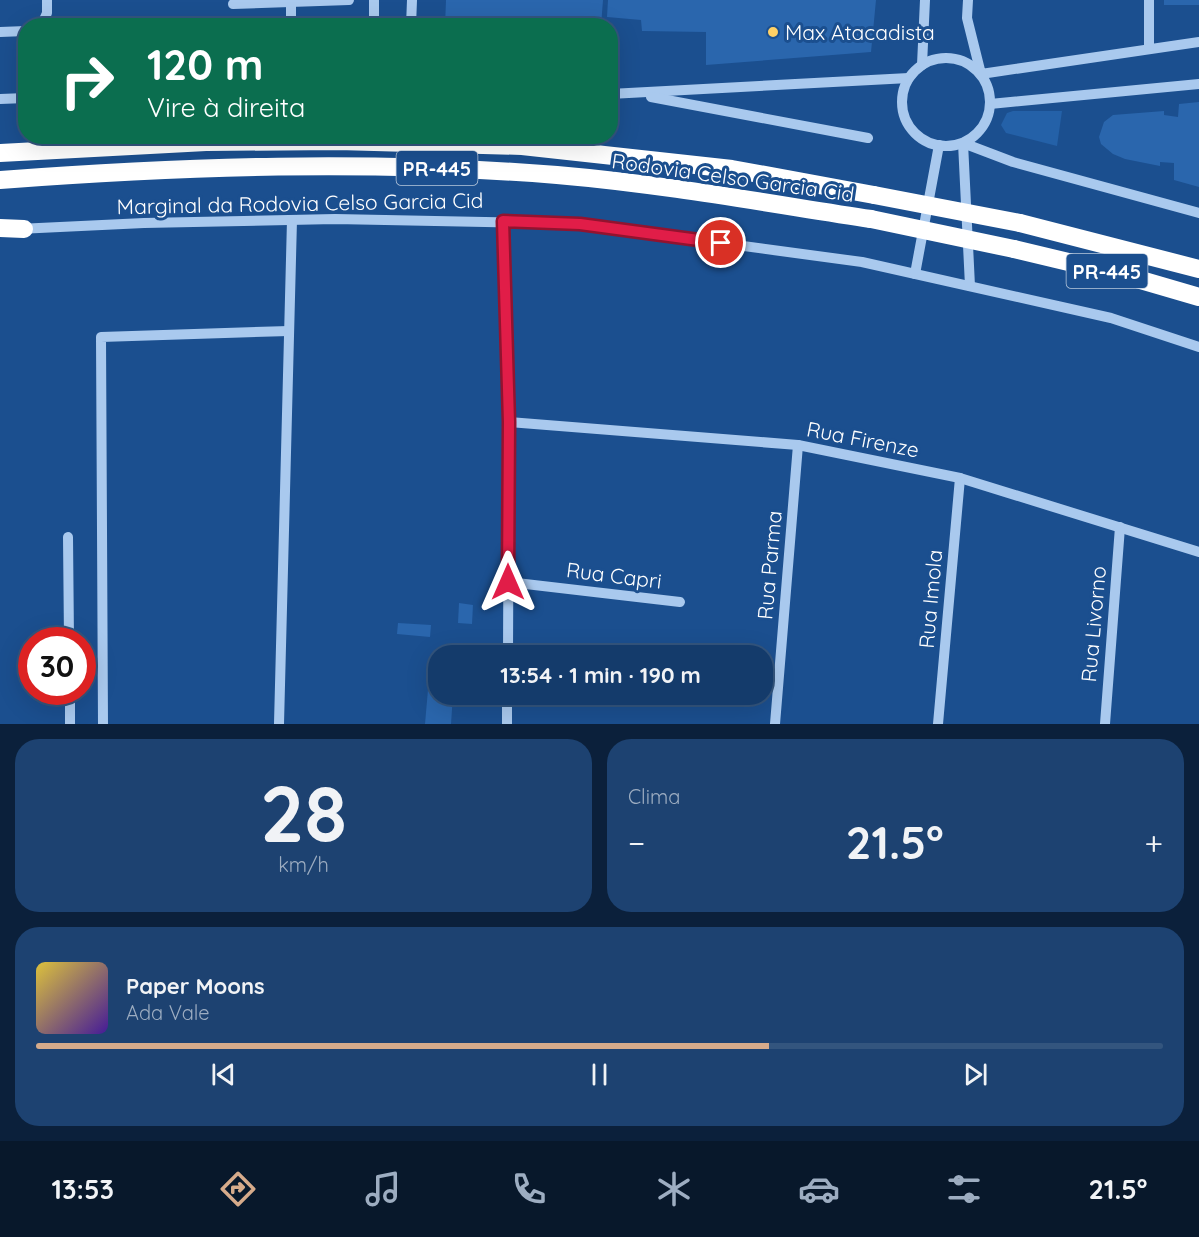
<!DOCTYPE html>
<html lang="pt">
<meta charset="utf-8">
<style>
body{margin:0;font-family:Quicksand,sans-serif;background:#1d4271;color:#f1f3f6;height:100vh;display:flex;flex-direction:column;font-size:22px;white-space:nowrap}
*{box-sizing:border-box;margin:0}
p{font-size:20px;color:#9dadc1}
.icon{flex:none;width:33px;height:33px;fill:none;stroke:currentColor;stroke-width:2;stroke-linecap:round;stroke-linejoin:round}
.map{position:relative;height:724px;overflow:hidden}
.panel{display:flex;flex-direction:column;gap:15px;padding:15px;background:#0b203b;flex:1}
.panel>*{flex:none}
.guide{position:absolute;left:18px;top:18px;width:600px;height:126px;border-radius:24px;box-shadow:0 6px 24px #0002,0 0 0 2px #33557e;background:#0b6e4f;color:#fff;overflow:hidden}
.speed{position:absolute;left:18px;top:627px;display:flex;gap:12px;font-size:30px;font-weight:700;text-align:center}
.speed>*{display:grid;place-content:center;width:78px;height:78px;border-radius:50%;background:#143b6b;box-shadow:0 6px 24px #0002,0 0 0 2px #33557e;line-height:1}
.speed .limit{border:9px solid #d22;background:#fff;color:#111}
.pin{position:absolute;display:grid;place-items:center;width:51px;height:51px;color:#fff;margin:-26px;border:3px solid #fff;border-radius:50%;box-shadow:0 2px 6px #0007}
.me{position:absolute;width:66px;margin:-33px;rotate:0deg;stroke-linejoin:round;filter:drop-shadow(0 0 4px #0008)}
.turn{display:flex;align-items:center;gap:21px;height:126px;padding:0 30px;font-size:27px}
.turn .icon{width:78px;height:78px;stroke-width:2.5}
.turn b{display:block;font-size:42px;line-height:51px}
.big{font-size:45px;font-weight:700;line-height:1.1}
.panel .widget{flex:1;display:flex;flex-direction:column;justify-content:center;gap:9px;min-width:0;padding:0 21px;border-radius:24px;background:#1d4271}
.panel .dial{align-items:center;gap:0}
.dial b{font-size:78px;line-height:1}
.song{display:flex;align-items:center;gap:18px}
.cover{width:72px;height:72px;border-radius:9px;background:linear-gradient(135deg,hsl(50 70% 55%),hsl(260 70% 35%))}
.played{height:6px;border-radius:3px;background:linear-gradient(90deg,#d6ab8b 65%,#33557e 65%)}
.keys{display:flex;justify-content:space-around;direction:ltr}
.heat{display:flex;justify-content:space-between;align-items:center;font-size:33px;direction:ltr}
.panel .tiles{flex:1;display:grid;gap:15px;grid-template-columns:1fr 1fr}
.widget:last-child{grid-column:span 2}
.trip{position:absolute;left:428px;top:645px;width:345px;height:60px;border-radius:24px;background:#143b6b;box-shadow:0 6px 24px #0002,0 0 0 2px #33557e;font-weight:700;line-height:60px;text-align:center}
.tabs{display:flex;height:96px;justify-content:space-around;align-items:center;background:#08182b;color:#9dadc1}
.tabs .icon{width:42px;height:42px}
.tabs .on{color:#d6ab8b}
.tabs b{font-size:27px;color:#f1f3f6}
.map>svg:first-child{display:block}
.green{fill:#2461a8}
.building{fill:#2a66ad}
.lines{fill:none;stroke-linecap:round;stroke-linejoin:round}
.minor{stroke:#a9c9ee;stroke-width:10}
.highway{stroke:#fff;stroke-width:18}
.highway-bridge{stroke:#fff;stroke-width:18}
.route-casing{stroke:#92132f;stroke-width:15}
.route{stroke:#e11d48;stroke-width:10}
.poi-dot{fill:#ffd166;stroke:#1b4f8f;stroke-width:2}
.labels{text-anchor:middle;dominant-baseline:central;stroke-width:6;stroke-linejoin:round;paint-order:stroke}
.shield{fill:#1b4f8f;stroke:#bbcadd;stroke-width:1.5}
.shield-label{font-size:20px;font-weight:bold;fill:#fff}
.poi-label{font-size:21px;fill:#fff;stroke:#1b4f8f;text-anchor:start}
.street-label{font-size:21px;fill:#fff;stroke:#1b4f8f}
</style>
<div class="map">
<svg width="1199" height="724" viewBox="0 0 1199 724">
<rect width="100%" height="100%" fill="#1b4f8f"/>
<polygon class="green" points="1013,111 1062,111 1057,146 1006,133 1001,125 1007,113"/>
<g class="building">
<polygon points="446,0 603,0 601,26 445,26"/>
<polygon points="608,0 876,0 871,52 706,65 706,32 642,31 641,20 607,17"/>
<rect x="1164" y="0" width="35" height="5"/>
<polygon points="1199,102 1199,187 1174,180 1174,163 1160,162 1160,166 1125,159 1113,154 1101,144 1099,137 1104,122 1113,115 1164,111 1164,115 1178,117 1179,104"/>
<polygon points="459,603 473,605 472,624 458,623"/>
<polygon points="398,623 431,625 430,637 397,634"/>
<polygon points="429,678 438,679 438,694 453,694 451,724 425,724"/>
</g>
<g class="lines">
<g class="minor">
<polyline points="374,0 374,26"/>
<polyline points="968,0 967,18 981,74 1199,42"/>
<polyline points="291,2 291,26"/>
<polyline points="233,4 349,0"/>
<polyline points="41,26 47,13 47,0"/>
<polyline points="411,26 412,0"/>
<polyline points="0,32 26,31"/>
<polyline points="1149,48 1149,0"/>
<circle cx="946" cy="102" r="44"/>
<polyline points="922,65 925,0"/>
<polyline points="610,94 909,78"/>
<polyline points="651,97 868,138"/>
<polyline points="0,99 26,98"/>
<polyline points="990,104 1199,84"/>
<polyline points="503,221 509,422 508,656"/>
<polyline points="18,229 144,223 335,219 580,224 862,262 1111,318 1199,347"/>
<polyline points="915,274 939,145"/>
<polyline points="970,286 963,143 1013,162 1199,213"/>
<polyline points="509,422 798,445 960,478 1199,552"/>
<polyline points="68,537 69,640"/>
<polyline points="508,582 680,602"/>
<polyline points="70,692 70,724"/>
<polyline points="103,724 101,337 289,331"/>
<polyline points="279,724 292,220"/>
<polyline points="507,724 507,694"/>
<polyline points="775,724 798,445"/>
<polyline points="938,724 960,478"/>
<polyline points="1105,724 1120,527"/>
</g>
<g class="highway">
<polyline points="0,153 206,142 338,141 522,146 732,169 874,195"/>
<path d="M0,180C185,166 371,160 557,175C662,184 766,203 871,219"/>
<polyline points="1020,223 1199,269"/>
<polyline points="0,228 24,229"/>
<polyline points="1014,249 1127,276 1199,297"/>
</g>
<g class="highway-bridge">
<polyline points="874,195 1020,223"/>
<polyline points="871,219 1014,249"/>
</g>
</g>
<g class="lines">
<defs>
<polyline id="route" points="508,582 509,422 503,221 580,224 721,243"/>
</defs>
<use href="#route" class="route-casing"/>
<use href="#route" class="route"/>
</g>
<circle class="poi-dot" cx="773" cy="32" r="6"/>
<g class="labels">
<g class="shield">
<rect x="396.5" y="151" width="81" height="34" rx="4.5"/>
<rect x="1066.5" y="254" width="81" height="34" rx="4.5"/>
</g>
<g class="shield-label">
<text x="437" y="168">PR-445</text>
<text x="1107" y="271">PR-445</text>
</g>
<g class="poi-label">
<text x="785" y="32">Max Atacadista</text>
</g>
<g class="street-label">
<text transform="translate(733 177) rotate(8)">Rodovia Celso Garcia Cid</text>
<text transform="translate(300 203) rotate(-1)">Marginal da Rodovia Celso Garcia Cid</text>
<text transform="translate(863 439) rotate(11)">Rua Firenze</text>
<text transform="translate(769 565) rotate(-85)">Rua Parma</text>
<text transform="translate(614 575) rotate(7)">Rua Capri</text>
<text transform="translate(930 599) rotate(-85)">Rua Imola</text>
<text transform="translate(1093 624) rotate(-85)">Rua Livorno</text>
</g>
</g>
</svg>
<div class="speed"><div class="limit">30</div></div>
<div class="pin" style="left:721px;top:243px;background:#d93025"><svg class="icon" aria-label="arrive" viewBox="0 0 24 24"><path d="M6 21V4h12l-3 4 3 4H6"/></svg></div>
<svg class="me" style="left:508px;top:582px" viewBox="-20 -20 40 40"><path d="M0-17L14 15 0 8-14 15z" fill="#e11d48" stroke="#fff" stroke-width="4"/></svg>
<div class="trip">13:54 · 1 min · 190 m</div>
<div class="guide">
<div class="turn"><svg class="icon" aria-label="right" viewBox="0 0 24 24"><path d="M7 20v-9h11M14 6l5 5-5 5"/></svg><div><b>120 m</b>Vire à direita</div></div>
</div>
</div>
<section class="panel">
<div class="tiles">
<div class="widget dial"><b>28</b><p>km/h</p></div>
<div class="widget"><p>Clima</p>
<div class="heat"><a>−</a><b class="big">21.5°</b><a>+</a></div>
</div>
<div class="widget">
<div class="song"><i class="cover"></i><div><b>Paper Moons</b><p>Ada Vale</p></div></div>
<div class="played"></div>
<div class="keys"><svg class="icon" aria-label="previous" viewBox="0 0 24 24"><path d="M18 5L8 12l10 7zM5 5v14"/></svg><svg class="icon" aria-label="pause" viewBox="0 0 24 24"><path d="M8 5v14M16 5v14"/></svg><svg class="icon" aria-label="next" viewBox="0 0 24 24"><path d="M6 5l10 7-10 7zM19 5v14"/></svg></div>
</div>
</div>
</section>
<nav class="tabs">
<b>13:53</b>
<svg class="icon on" aria-label="directions" viewBox="0 0 24 24"><path d="M12 3l9 9-9 9-9-9zM9 14v-3h6M13 9l2 2-2 2"/></svg>
<svg class="icon" aria-label="music" viewBox="0 0 24 24"><path d="M9 18V5l10-2v13"/><circle cx="6" cy="18" r="3"/><circle cx="16" cy="16" r="3"/></svg>
<svg class="icon" aria-label="phone" viewBox="0 0 24 24"><path d="M5 4h4l2 5-3 2q2 4 5 5l2-3 5 2v4C11 20 4 13 5 4z"/></svg>
<svg class="icon" aria-label="climate" viewBox="0 0 24 24"><path d="M12 3v18M4 7l16 10M4 17L20 7"/></svg>
<svg class="icon" aria-label="car" viewBox="0 0 24 24"><path d="M5 17H2v-5l4-1 3-4h7l3 4 3 1v5h-3M9 17h6M6 11h13"/><circle cx="7" cy="17" r="2"/><circle cx="17" cy="17" r="2"/></svg>
<svg class="icon" aria-label="filters" viewBox="0 0 24 24"><path d="M4 7h16M4 17h16"/><circle cx="9" cy="7" r="2"/><circle cx="15" cy="17" r="2"/></svg>
<b>21.5°</b>
</nav>
